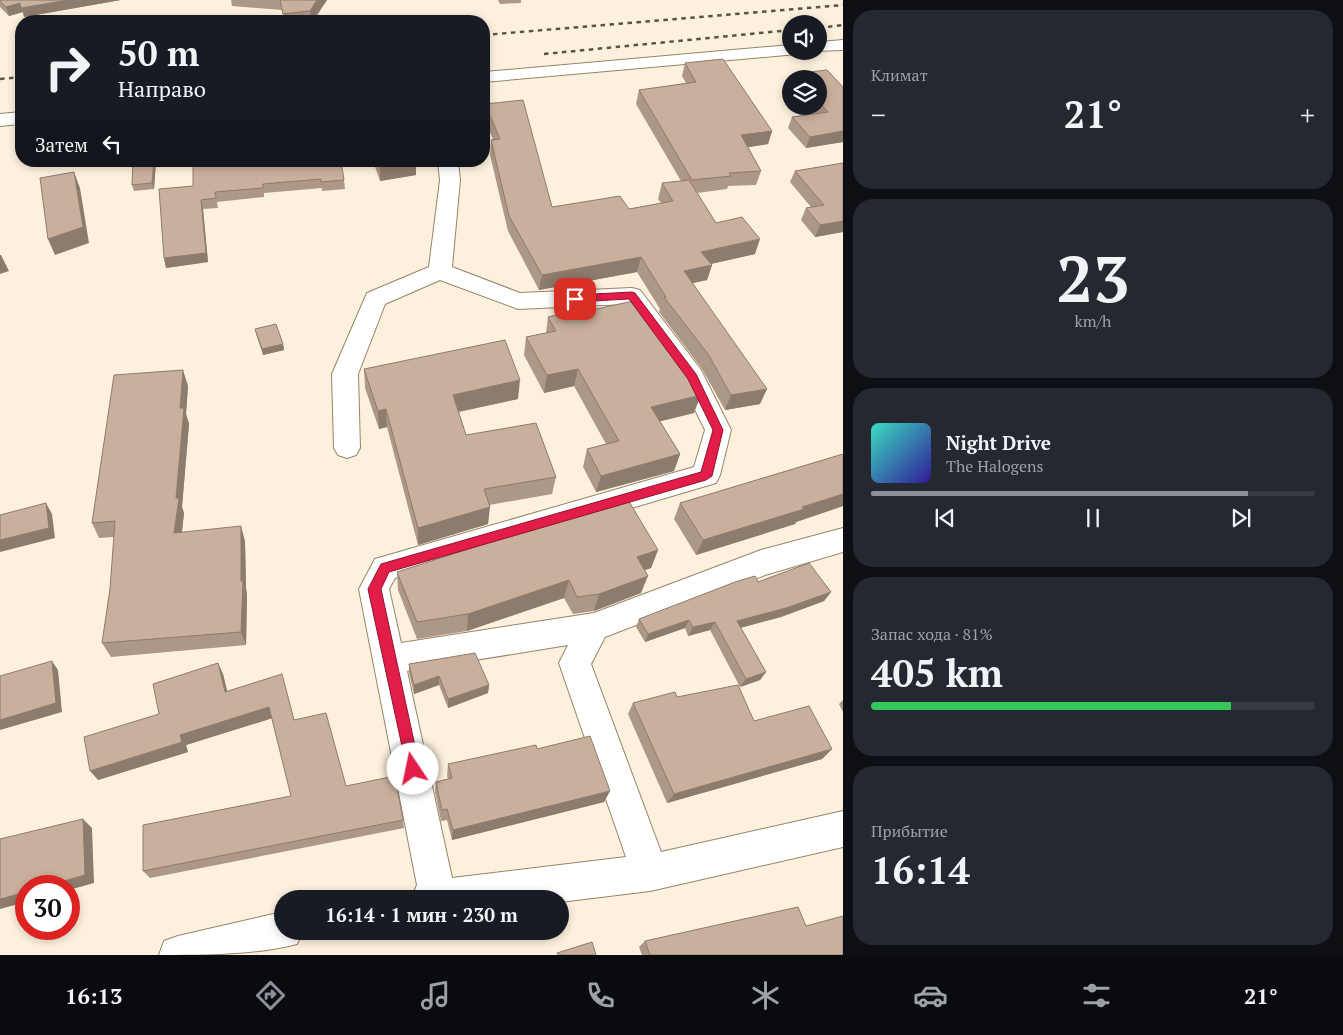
<!DOCTYPE html>
<html lang="ru">
<meta charset="utf-8">
<style>
body{margin:0;font-family:"PT Serif",serif;background:#242831;color:#f1f3f6;height:100vh;display:flex;flex-direction:column;font-size:19px;white-space:nowrap}
*{box-sizing:border-box;margin:0}
p{font-size:16px;color:#9ea1a6}
.icon{flex:none;width:28px;height:28px;fill:none;stroke:currentColor;stroke-width:2;stroke-linecap:round;stroke-linejoin:round}
.map{position:relative;flex:1;overflow:hidden}
.details{display:flex;flex-direction:column;gap:10px;padding:10px;background:#0d0f14;width:500px}
.details>*{flex:none}
.top-card{position:absolute;left:15px;top:15px;width:475px;height:152px;border-radius:20px;box-shadow:0 2px 8px #0003;background:#171b24;color:#f1f3f6;overflow:hidden}
.tools{position:absolute;left:782px;top:15px;display:grid;gap:10px}
.tools a{display:grid;place-items:center;width:45px;height:45px;border-radius:50%;background:#171b24;box-shadow:0 2px 8px #0003;font-size:25px}
.speed{position:absolute;left:15px;top:875px;display:flex;gap:10px;font-size:25px;font-weight:700;text-align:center}
.speed>*{display:grid;place-content:center;width:65px;height:65px;border-radius:50%;background:#171b24;box-shadow:0 2px 8px #0003;line-height:1}
.speed .limit{border:8px solid #d22;background:#fff;color:#111}
.pin{position:absolute;display:grid;place-items:center;width:42px;height:42px;color:#fff;margin:-21px;border-radius:10px;box-shadow:0 2px 8px #0006}
.me{position:absolute;width:55px;margin:-28px;rotate:349deg;stroke-linejoin:round;filter:drop-shadow(0 0 4px #0008)}
.turn{display:flex;align-items:center;gap:18px;height:105px;padding:0 20px;font-size:22px}
.turn .icon{width:65px;height:65px;stroke-width:2.5}
.turn b{display:block;font-size:35px;line-height:42px}
.then{display:flex;align-items:center;height:48px;padding:0 20px;background:#0003;gap:10px;font-size:19px}
.big{font-size:38px;font-weight:700;line-height:1.1}
.details .card{flex:1;display:flex;flex-direction:column;justify-content:center;gap:8px;min-width:0;padding:0 18px;border-radius:20px;background:#242831}
.details .dial{align-items:center;gap:0}
.dial b{font-size:65px;line-height:1}
.song{display:flex;align-items:center;gap:15px}
.cover{width:60px;height:60px;border-radius:8px;background:linear-gradient(135deg,hsl(170 70% 55%),hsl(250 70% 35%))}
.played{height:5px;border-radius:2px;background:linear-gradient(90deg,#8c9099 85%,#363941 85%)}
.keys{display:flex;justify-content:space-around;direction:ltr}
.heat{display:flex;justify-content:space-between;align-items:center;font-size:28px;direction:ltr}
.charge{height:8px;border-radius:4px;background:linear-gradient(90deg,#34c759 81%,#363941 0)}
.trip{position:absolute;left:274px;top:890px;width:295px;height:50px;border-radius:25px;background:#171b24;box-shadow:0 2px 8px #0003;font-weight:700;line-height:50px;text-align:center}
.menu{display:flex;height:80px;justify-content:space-around;align-items:center;background:#090b0e;color:#9ea1a6}
.menu .icon{width:35px;height:35px}
.menu .on{color:#8c9099}
.menu b{font-size:22px;color:#f1f3f6}
main{display:flex;flex:1;min-height:0}
.map>svg:first-child{display:block}
.lines{fill:none;stroke-linecap:round;stroke-linejoin:round}
.minor-casing{stroke:#968465;stroke-width:2}
.minor{fill:#fff;fill-rule:evenodd}
.rail{stroke:#5b5246;stroke-width:2.5;stroke-dasharray:4.5 4.5;stroke-linecap:butt}
.wall{fill:#ad9786}
.shaded-wall{fill:#8d7b6d}
.building{fill:#c9b09c;stroke:#8d7b6d}
.route{fill:#e11d48;stroke:#92132f}
</style>
<main>
<div class="map">
<svg width="843" height="955" viewBox="0 0 843 955">
<rect width="100%" height="100%" fill="#fdf1dd"/>
<g class="lines">
<defs>
<g id="minor">
<polygon points="843,40 843,50 815,51 819,51 819,42"/>
<polygon points="791,45 791,51 799,51 797,54 484,82 484,72"/>
<polygon points="21,112 21,124 0,126 0,114"/>
<path d="M438,161H458L460,180L452,267L520,293L632,288L640,290L701,370L731,430L720,475L716,483L395,578L389,589L401,643L594,613L761,550L843,528V552L765,575L605,637L591,664L661,852L843,811V847L650,891L560,902V899H411L417,885L359,589L375,559L694,467L705,430L681,381L626,304L518,309L440,280L385,304L358,374L360,448L356,455L347,458L338,455L334,448L332,374L367,293L429,267L440,180ZM568,645L559,663L626,857L452,878L407,671Z"/>
<path d="M282,912V931H303L297,944C255,955 204,955 159,955L164,941L178,936Z"/>
</g>
</defs>
<use href="#minor" class="minor-casing"/>
<use href="#minor" class="minor"/>
<g class="rail">
<polyline points="819,28 843,25"/>
<polyline points="484,35 843,5"/>
<polyline points="544,54 791,30"/>
<polyline points="0,79 21,77"/>
</g>
</g>
<g class="wall">
<polygon points="0,0 121,0 24,17 23,12 9,16 0,7"/>
<polygon points="231,0 327,0 313,21 284,21 282,10 232,6"/>
<polygon points="498,0 521,0 521,3 500,4"/>
<polygon points="685,63 772,131 768,144 748,147 761,171 756,185 728,186 727,189 697,193 716,223 755,254 711,264 712,265 707,280 693,283 760,404 725,410 702,369 659,312 660,309 637,272 539,290 508,231 490,155 491,140 493,139 484,119 485,104 552,207 629,209 661,203 658,199 662,183 681,181 636,104 639,90 686,83 682,76"/>
<polygon points="827,70 843,87 843,142 806,148 788,128 792,117 815,113 808,106 819,106 819,79 792,79 794,74"/>
<polygon points="156,161 154,189 134,191 132,185"/>
<polygon points="373,161 416,161 416,175 380,181"/>
<polygon points="843,163 843,232 815,237 801,220 806,208 811,207 790,182 795,171"/>
<polygon points="193,164 344,180 345,189 322,191 322,188 264,193 264,197 217,202 218,208 203,209 208,262 166,268 164,258 193,186"/>
<polygon points="587,311 694,413 660,421 680,454 674,471 596,492 583,467 587,449 606,444 574,386 544,393 524,355 526,337 546,333 548,317"/>
<polygon points="255,329 283,344 284,350 263,355 256,334"/>
<polygon points="364,369 518,399 459,412 466,435 556,477 552,494 489,505 488,524 418,545 387,427 379,429 365,388"/>
<polygon points="188,386 186,414 189,424 182,507 184,513 182,532 245,541 246,588 247,595 246,645 111,657 102,643 110,589 114,537 99,538 92,523"/>
<polygon points="843,454 843,506 796,522 795,524 696,555 674,519 680,503"/>
<polygon points="658,550 651,568 644,570 641,593 594,611 573,614 564,598 467,631 417,639 398,590 397,572"/>
<polygon points="758,582 831,592 824,601 781,617 740,628 766,672 760,680 740,687 710,630 688,636 685,628 645,642 636,627 639,619"/>
<polygon points="409,664 489,685 488,693 448,708 439,685 414,694 409,673"/>
<polygon points="223,674 227,691 295,720 346,786 403,820 404,828 150,878 143,871 291,796 272,718 186,745 188,752 98,780 159,714"/>
<polygon points="677,697 754,721 832,749 822,759 667,803 628,714 633,703"/>
<polygon points="843,700 843,712 839,704"/>
<polygon points="537,749 610,791 604,802 452,840 447,820 441,821 435,792 436,782 448,779 447,776 448,764"/>
<polygon points="645,941 843,955 642,955 639,947"/>
</g>
<g class="shaded-wall">
<polygon points="69,0 121,0 24,17 23,12 9,16 6,7 20,3"/>
<polygon points="317,0 327,0 313,21 311,21 310,11"/>
<polygon points="772,131 768,144 737,149 741,135"/>
<polygon points="843,131 843,142 806,148 810,137"/>
<polygon points="154,161 156,161 154,189 152,183"/>
<polygon points="410,161 416,161 416,175 380,181 380,166"/>
<polygon points="74,172 80,188 89,243 55,255 48,239"/>
<polygon points="201,200 203,209 208,262 166,268 164,258"/>
<polygon points="843,221 843,232 815,237 820,225"/>
<polygon points="760,239 755,254 697,267 701,252"/>
<polygon points="0,255 1,255 9,271 0,274"/>
<polygon points="641,257 637,272 539,290 542,275"/>
<polygon points="712,265 707,280 679,286 684,271"/>
<polygon points="283,344 284,350 263,355 262,349"/>
<polygon points="578,369 574,386 544,393 547,375"/>
<polygon points="183,370 188,386 186,414 189,424 182,507 184,513 180,548 174,533 180,408"/>
<polygon points="520,380 518,399 452,413 453,395"/>
<polygon points="767,389 760,404 725,410 731,395"/>
<polygon points="701,395 694,413 645,425 651,407"/>
<polygon points="386,409 387,427 379,429 378,411"/>
<polygon points="680,454 674,471 596,492 601,476"/>
<polygon points="843,494 843,506 796,522 795,524 696,555 703,540"/>
<polygon points="46,503 52,514 55,538 0,552 0,540"/>
<polygon points="490,507 488,524 418,545 418,528"/>
<polygon points="241,526 245,541 246,588 247,595 246,645 241,632"/>
<polygon points="658,550 651,568 630,575 637,557"/>
<polygon points="648,576 641,593 594,611 599,594"/>
<polygon points="569,580 564,598 467,631 468,614"/>
<polygon points="831,592 824,601 781,617 732,630 737,621"/>
<polygon points="689,620 685,628 645,642 648,634"/>
<polygon points="715,622 710,630 688,636 693,627"/>
<polygon points="52,661 58,670 62,712 0,730 0,720"/>
<polygon points="218,663 223,674 230,703 225,692"/>
<polygon points="766,672 760,680 740,687 746,679"/>
<polygon points="439,676 439,685 414,694 414,685"/>
<polygon points="489,685 488,693 448,708 448,699"/>
<polygon points="269,707 273,718 186,745 188,752 98,780 90,771 180,735"/>
<polygon points="832,749 822,759 667,803 674,794"/>
<polygon points="610,791 604,802 452,840 453,830"/>
<polygon points="83,819 92,828 94,883 69,890 69,886 47,886"/>
<polygon points="26,892 26,902 0,909 0,899"/>
</g>
<g class="building">
<polygon points="0,0 69,0 21,8 20,3 6,7 0,1"/>
<polygon points="280,0 317,0 310,11 283,14"/>
<polygon points="723,59 772,131 741,135 761,171 729,173 731,176 692,180 639,90 696,82 685,63"/>
<polygon points="827,70 843,87 843,131 810,137 792,117 828,112 819,102 819,79 798,79 794,74"/>
<polygon points="523,100 552,207 620,196 629,209 673,201 662,183 689,180 716,223 742,217 760,239 701,252 712,265 684,271 767,389 731,395 708,354 664,297 666,297 641,257 542,275 509,216 491,140 500,139 485,104"/>
<polygon points="133,161 154,161 152,183 132,185"/>
<polygon points="210,161 341,161 344,180 321,182 321,179 263,184 263,188 215,192 216,198 201,200 206,253 164,258 159,189 193,186 193,164 210,162"/>
<polygon points="378,161 410,161 380,166"/>
<polygon points="843,163 843,221 820,225 806,208 824,205 795,171"/>
<polygon points="74,172 83,227 48,239 40,178"/>
<polygon points="638,300 685,364 701,395 651,407 680,454 601,476 587,449 619,441 578,369 547,375 526,337 556,331 548,317 586,308 587,311"/>
<polygon points="276,324 283,344 262,349 255,329"/>
<polygon points="505,340 520,380 453,395 466,435 536,423 556,477 484,489 490,507 418,528 386,409 378,411 364,369"/>
<polygon points="183,370 180,408 184,408 176,498 179,498 174,533 241,526 241,581 243,581 241,632 102,643 110,589 115,521 92,523 114,375"/>
<polygon points="843,454 843,494 802,507 804,509 703,540 680,503"/>
<polygon points="627,498 658,550 637,557 648,576 599,594 577,597 569,580 468,614 417,622 397,572"/>
<polygon points="46,503 49,528 0,540 0,515"/>
<polygon points="809,563 831,592 786,608 737,621 766,672 746,679 715,622 693,627 689,620 648,634 639,619 735,582 755,576 758,582"/>
<polygon points="475,653 489,685 448,699 439,676 414,685 409,664"/>
<polygon points="52,661 56,703 0,720 0,676"/>
<polygon points="218,663 225,692 282,674 294,720 326,713 346,786 395,776 403,820 143,871 143,825 291,796 269,707 180,735 182,742 90,771 84,737 159,714 153,684"/>
<polygon points="738,685 754,721 809,706 832,749 674,794 633,703 675,692 677,697"/>
<polygon points="590,736 610,791 453,830 447,809 442,810 436,782 452,778 448,764 536,745 537,749"/>
<polygon points="83,819 85,875 47,886 26,886 26,892 0,899 0,839"/>
<polygon points="798,907 806,926 843,916 843,955 650,955 645,941"/>
<polygon points="592,942 596,955 558,955 557,953"/>
</g>
<polygon class="route" points="632,292 635,293 696,374 723,430 712,476 706,480 389,572 381,589 420,769 418,774 413,776 408,774 368,589 381,564 701,472 713,430 688,379 629,299 575,302 570,299 575,295"/>
</svg>
<div class="tools">
<a><svg class="icon" aria-label="sound" viewBox="0 0 24 24"><path d="M4 9h4l5-4v14l-5-4H4zM17 9q2 3 0 6"/></svg></a>
<a><svg class="icon" aria-label="layers" viewBox="0 0 24 24"><path d="M12 4l9 5-9 5-9-5zM3 14l9 5 9-5"/></svg></a>
</div>
<div class="speed"><div class="limit">30</div></div>
<div class="pin" style="left:575px;top:299px;background:#d93025"><svg class="icon" aria-label="arrive" viewBox="0 0 24 24"><path d="M6 21V4h12l-3 4 3 4H6"/></svg></div>
<svg class="me" style="left:413px;top:769px" viewBox="-20 -20 40 40"><circle r="19" fill="#fff"/><path d="M0-13L10 11 0 6-10 11z" fill="#e11d48"/></svg>
<div class="trip">16:14 · 1 мин · 230 m</div>
<div class="top-card">
<div class="turn"><svg class="icon" aria-label="right" viewBox="0 0 24 24"><path d="M7 20v-9h11M14 6l5 5-5 5"/></svg><div><b>50 m</b>Направо</div></div>
<div class="then">Затем<svg class="icon" aria-label="left" viewBox="0 0 24 24"><path d="M17 20v-9H6M10 6l-5 5 5 5"/></svg></div>
</div>
</div>
<section class="details">
<div class="card"><p>Климат</p>
<div class="heat"><a>−</a><b class="big">21°</b><a>+</a></div>
</div>
<div class="card dial"><b>23</b><p>km/h</p></div>
<div class="card">
<div class="song"><i class="cover"></i><div><b>Night Drive</b><p>The Halogens</p></div></div>
<div class="played"></div>
<div class="keys"><svg class="icon" aria-label="previous" viewBox="0 0 24 24"><path d="M18 5L8 12l10 7zM5 5v14"/></svg><svg class="icon" aria-label="pause" viewBox="0 0 24 24"><path d="M8 5v14M16 5v14"/></svg><svg class="icon" aria-label="next" viewBox="0 0 24 24"><path d="M6 5l10 7-10 7zM19 5v14"/></svg></div>
</div>
<div class="card"><p>Запас хода · 81%</p><b class="big">405 km</b><div class="charge"></div></div>
<div class="card"><p>Прибытие</p><b class="big">16:14</b></div>
</section>
</main>
<nav class="menu">
<b>16:13</b>
<svg class="icon on" aria-label="directions" viewBox="0 0 24 24"><path d="M12 3l9 9-9 9-9-9zM9 14v-3h6M13 9l2 2-2 2"/></svg>
<svg class="icon" aria-label="music" viewBox="0 0 24 24"><path d="M9 18V5l10-2v13"/><circle cx="6" cy="18" r="3"/><circle cx="16" cy="16" r="3"/></svg>
<svg class="icon" aria-label="phone" viewBox="0 0 24 24"><path d="M5 4h4l2 5-3 2q2 4 5 5l2-3 5 2v4C11 20 4 13 5 4z"/></svg>
<svg class="icon" aria-label="climate" viewBox="0 0 24 24"><path d="M12 3v18M4 7l16 10M4 17L20 7"/></svg>
<svg class="icon" aria-label="car" viewBox="0 0 24 24"><path d="M5 17H2v-5l4-1 3-4h7l3 4 3 1v5h-3M9 17h6M6 11h13"/><circle cx="7" cy="17" r="2"/><circle cx="17" cy="17" r="2"/></svg>
<svg class="icon" aria-label="filters" viewBox="0 0 24 24"><path d="M4 7h16M4 17h16"/><circle cx="9" cy="7" r="2"/><circle cx="15" cy="17" r="2"/></svg>
<b>21°</b>
</nav>
